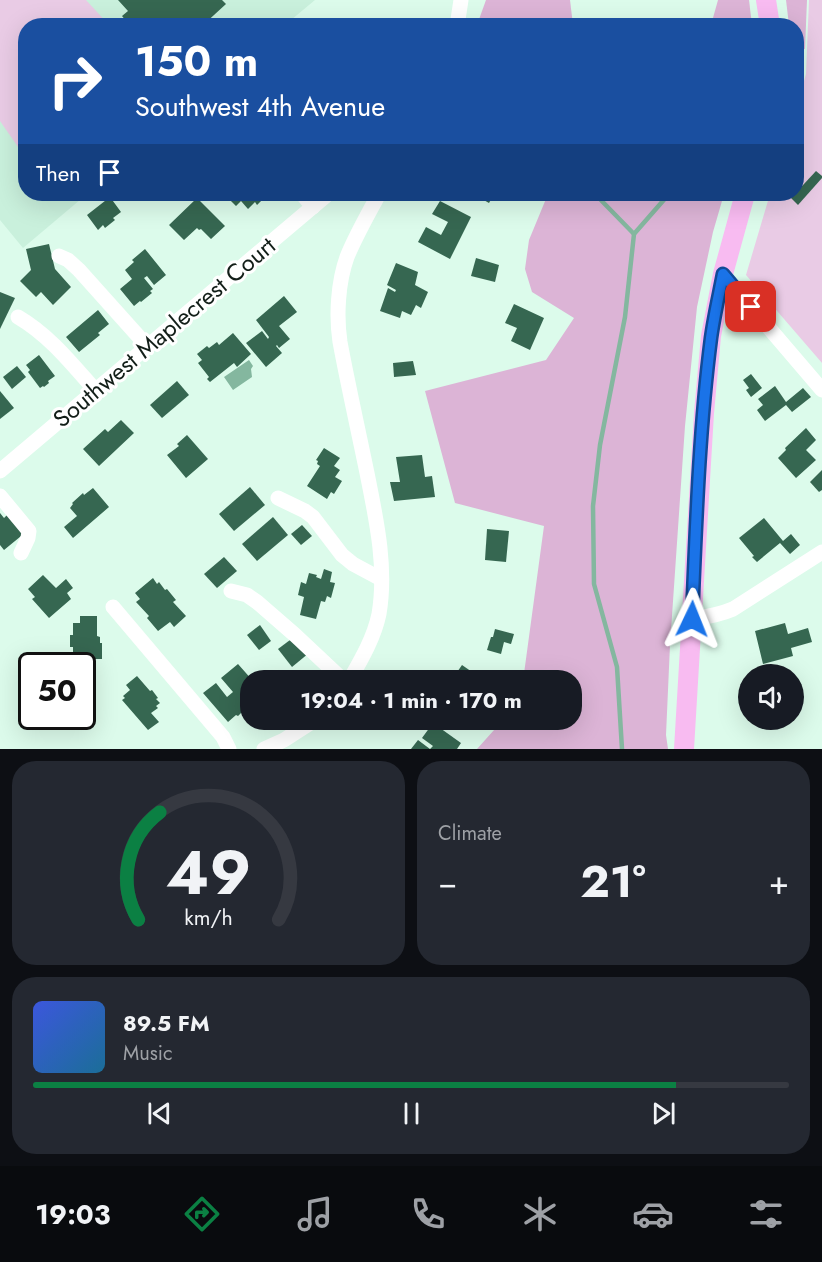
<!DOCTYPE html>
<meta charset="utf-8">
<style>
body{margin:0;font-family:Jost,sans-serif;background:#242831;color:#f1f3f6;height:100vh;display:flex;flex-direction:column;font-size:22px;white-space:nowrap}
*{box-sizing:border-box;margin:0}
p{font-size:20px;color:#9ea1a6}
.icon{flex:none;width:33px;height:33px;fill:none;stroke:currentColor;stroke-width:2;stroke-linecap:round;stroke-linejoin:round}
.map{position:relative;height:749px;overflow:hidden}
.drawer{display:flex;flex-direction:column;gap:12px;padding:12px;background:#0d0f14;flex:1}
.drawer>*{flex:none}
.banner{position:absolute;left:18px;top:18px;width:786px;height:183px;border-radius:24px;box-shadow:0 6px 24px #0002;background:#1a4fa0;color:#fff;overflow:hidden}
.controls{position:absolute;left:738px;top:664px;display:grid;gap:12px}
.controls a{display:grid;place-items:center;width:66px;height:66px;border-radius:50%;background:#171b24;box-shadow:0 6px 24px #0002;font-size:30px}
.speed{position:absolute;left:18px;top:652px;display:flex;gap:12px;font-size:30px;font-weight:700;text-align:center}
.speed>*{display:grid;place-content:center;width:78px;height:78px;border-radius:50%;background:#171b24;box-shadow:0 6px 24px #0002;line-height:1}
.speed .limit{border:3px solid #111;border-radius:9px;background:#fff;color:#111}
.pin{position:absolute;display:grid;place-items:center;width:51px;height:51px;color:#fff;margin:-26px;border-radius:12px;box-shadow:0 3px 9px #0006}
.me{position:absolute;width:66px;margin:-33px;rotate:2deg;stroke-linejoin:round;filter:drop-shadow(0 0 4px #0008)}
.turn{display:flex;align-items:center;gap:21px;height:126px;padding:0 18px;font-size:27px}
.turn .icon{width:78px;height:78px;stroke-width:2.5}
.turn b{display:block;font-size:42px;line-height:51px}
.then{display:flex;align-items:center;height:57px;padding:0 18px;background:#0003;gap:12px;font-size:22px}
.big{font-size:45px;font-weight:700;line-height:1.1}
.drawer .card{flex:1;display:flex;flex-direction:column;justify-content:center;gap:9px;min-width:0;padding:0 21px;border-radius:24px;background:#242831}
.drawer .dial{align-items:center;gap:0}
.dial svg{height:156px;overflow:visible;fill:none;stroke:#363941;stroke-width:7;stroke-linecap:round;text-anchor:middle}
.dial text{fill:#f1f3f6;stroke:none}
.song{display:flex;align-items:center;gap:18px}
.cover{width:72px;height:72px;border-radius:9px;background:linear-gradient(135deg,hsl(230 70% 55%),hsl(200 70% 35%))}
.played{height:6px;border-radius:3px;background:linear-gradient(90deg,#0b8043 85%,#363941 85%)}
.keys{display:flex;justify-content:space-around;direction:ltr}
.heat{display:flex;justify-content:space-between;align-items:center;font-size:33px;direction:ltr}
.drawer .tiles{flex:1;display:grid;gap:12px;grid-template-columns:1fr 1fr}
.card:last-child{grid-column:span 2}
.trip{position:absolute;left:240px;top:670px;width:342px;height:60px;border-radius:24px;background:#171b24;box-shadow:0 6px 24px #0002;font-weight:700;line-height:60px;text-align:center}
.tabs{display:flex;height:96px;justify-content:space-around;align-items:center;background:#090b0e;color:#9ea1a6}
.tabs .icon{width:42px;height:42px}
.tabs .current{color:#0b8043}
.tabs b{font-size:27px;color:#f1f3f6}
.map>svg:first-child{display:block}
.built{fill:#c9f0dc}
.green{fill:#e9cbe5}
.forest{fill:#dcb4d6}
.water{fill:#84b79f}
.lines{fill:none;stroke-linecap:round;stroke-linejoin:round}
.stream{stroke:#84b79f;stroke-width:4.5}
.building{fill:#366751}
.minor{stroke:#fff;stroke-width:15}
.major{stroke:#f8bbf1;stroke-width:20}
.route-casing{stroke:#114b97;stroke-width:15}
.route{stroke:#1a73e8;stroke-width:10}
.labels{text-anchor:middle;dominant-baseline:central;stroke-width:6;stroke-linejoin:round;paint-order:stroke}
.street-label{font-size:24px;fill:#121e18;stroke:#fff}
</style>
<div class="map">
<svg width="822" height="749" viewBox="0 0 822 749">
<rect width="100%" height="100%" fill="#dcfbeb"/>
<polygon class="built" points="0,0 315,0 285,25 26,26 26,194 87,194 23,248 0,220"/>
<g class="green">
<polygon points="0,0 86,0 109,25 26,26 25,157 0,121"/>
<polygon points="809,0 822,0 822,363 746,275 770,194 796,194 797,106 806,74"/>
</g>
<g class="forest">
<polygon points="486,0 570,0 573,25 477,25"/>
<polygon points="718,0 749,0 752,25 711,25"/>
<polygon points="786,0 807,0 805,49 797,48 796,26 789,25"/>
<polygon points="548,194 724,194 713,232 697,307 685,426 670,645 666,735 668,749 477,749 503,720 572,720 572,681 523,681 544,526 455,503 425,391 546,360 574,318 532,292 525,269 529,240"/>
</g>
<polygon class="water" points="249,360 253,366 251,369 252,377 233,390 224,377"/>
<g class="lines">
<g class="stream">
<polyline points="595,194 634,234"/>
<polyline points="622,749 617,667 594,584 593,506 600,445 625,317 634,234 669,194"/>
</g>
</g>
<g class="building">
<polygon points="118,0 222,0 226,4 202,26 130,26 122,16 128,11"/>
<polygon points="816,171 822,176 822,178 798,205 791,198"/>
<polygon points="232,194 268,194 257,205 255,202 248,209 241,201 236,206 230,200 234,196"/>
<polygon points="476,194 494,194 489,203 475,195"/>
<polygon points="110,197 121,212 113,218 115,220 105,228 103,225 98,230 87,215"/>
<polygon points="197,198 225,226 211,239 201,229 199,230 197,228 184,240 169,225"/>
<polygon points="440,201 471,217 450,259 418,242 426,227 441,235 448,222 432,214"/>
<polygon points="49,244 55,269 71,287 53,305 41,292 36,297 20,281 31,270 26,249"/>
<polygon points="145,249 166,275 154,285 147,276 144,278 153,289 150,291 152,293 141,302 140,301 134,306 120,289 132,279 125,270 134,262 132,260"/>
<polygon points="476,258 499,265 495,282 471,276"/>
<polygon points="396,263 418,272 415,285 428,292 421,308 416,305 411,315 402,311 400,318 380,311 388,288 395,292 396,290 387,285"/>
<polygon points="0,292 15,298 0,329"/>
<polygon points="284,296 297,312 279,326 290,339 279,348 277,345 276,346 282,353 266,367 246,343 262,331 268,339 269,337 256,320"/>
<polygon points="514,304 544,318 530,350 511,341 517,328 505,323"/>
<polygon points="98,310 109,324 98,333 100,335 79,352 66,337"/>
<polygon points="233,333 251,354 237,367 234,363 210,382 207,379 209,377 198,363 202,360 197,354 207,346 209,348 217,342 219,345"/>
<polygon points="39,355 55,376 48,381 49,383 44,387 43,386 40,388 28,372 30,370 26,365"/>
<polygon points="413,361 416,375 394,377 393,363"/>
<polygon points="17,366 26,377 12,389 3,377"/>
<polygon points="751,374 762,388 751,397 746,390 749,388 743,380"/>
<polygon points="177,381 189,395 162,418 150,405"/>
<polygon points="775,386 786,402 803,388 811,397 792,412 786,405 765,421 757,410 763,405 758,399"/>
<polygon points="0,391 14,408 0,419"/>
<polygon points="121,420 134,433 99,466 83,449 105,429 108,432"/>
<polygon points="806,428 816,440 806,450 816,460 796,478 778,458 786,450 785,448"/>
<polygon points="187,435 208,459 186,478 167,455 179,446 177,444"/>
<polygon points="324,448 340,458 334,466 340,470 335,477 342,481 334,494 331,492 327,499 307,486 320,466 317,464 318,461 316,460"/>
<polygon points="422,455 425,477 432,476 435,497 394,501 390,482 400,482 396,457"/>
<polygon points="822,470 822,490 819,492 810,482"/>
<polygon points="250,487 265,505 234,531 219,514"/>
<polygon points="93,488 109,507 73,538 64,527 77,516 70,508 73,504 72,503 83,493 84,495"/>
<polygon points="0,513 4,518 9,513 26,532 4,550 0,545"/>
<polygon points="273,517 288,535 257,561 242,544"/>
<polygon points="764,518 783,541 791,534 800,545 790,554 780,543 757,562 752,557 754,556 739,538"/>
<polygon points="302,525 312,536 301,545 291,534"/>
<polygon points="487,529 509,531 506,562 485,560"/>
<polygon points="224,557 237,571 217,588 204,574"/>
<polygon points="324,569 332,572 330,582 335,583 331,598 327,596 325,602 321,601 316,619 300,615 304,597 298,595 301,582 306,584 309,573 317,575 316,577 321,579"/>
<polygon points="43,575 56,588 66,579 73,588 67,593 71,599 49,618 32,599 35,597 28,589"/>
<polygon points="153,578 157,584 159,582 165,590 167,589 176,600 173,602 186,616 174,627 170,622 158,631 147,618 149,616 136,602 140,599 135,593"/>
<polygon points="80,616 97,616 97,636 100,637 100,643 102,643 102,659 89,659 89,666 73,666 73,647 70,647 70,635 73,635 73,623 80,623"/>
<polygon points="785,623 788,634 808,628 812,642 791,648 793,656 763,664 755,631"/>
<polygon points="260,625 271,641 259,650 247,635"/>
<polygon points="495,629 514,634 511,644 504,642 501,654 487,650 491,637 493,637"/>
<polygon points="294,637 309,653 292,667 278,649"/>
<polygon points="238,664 253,681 250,681 250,703 243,709 244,710 238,716 236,715 228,722 203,693 216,683 227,697 233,692 221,678"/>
<polygon points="462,665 475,674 470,681 451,681"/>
<polygon points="137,676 150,691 152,690 158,698 156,699 160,703 156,706 158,708 151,713 159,722 148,730 122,700 125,698 123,696 130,690 126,685"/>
<polygon points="60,717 76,717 76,723 59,722"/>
<polygon points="433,723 461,743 457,749 411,749 418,740 430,749 433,746 422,738"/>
</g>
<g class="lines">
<g class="minor">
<polyline points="457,26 461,0"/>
<polyline points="302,194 313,207"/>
<polyline points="59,256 68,260 79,270 148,347"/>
<polyline points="723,274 822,390"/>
<path d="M18,317C49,335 72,364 95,390"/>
<polyline points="0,471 328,194"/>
<polyline points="0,496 29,531 28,538 21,553"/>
<polyline points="278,498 305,511 313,517 342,555 353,564 381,579"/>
<polyline points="231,591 247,595 257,602 295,635 344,681"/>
<polyline points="113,607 223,737 229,749"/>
<path d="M692,619C707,617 719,615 733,609L822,552"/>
<path d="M349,681C361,660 374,638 379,614C387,567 376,518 367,473C358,429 348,385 340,342C336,316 338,282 347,257C356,235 368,214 379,194"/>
<polyline points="264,749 284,740 315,720"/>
</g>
<g class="major">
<polyline points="766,0 770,26"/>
<polyline points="684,749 704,413 711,336 723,274 745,194"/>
</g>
</g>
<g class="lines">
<defs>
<path id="route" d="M692,619C696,525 699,431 711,338C714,316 719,295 723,274L751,307"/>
</defs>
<use href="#route" class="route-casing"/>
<use href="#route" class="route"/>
</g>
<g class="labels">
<g class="street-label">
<text transform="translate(164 332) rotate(-40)">Southwest Maplecrest Court</text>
</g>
</g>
</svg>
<div class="controls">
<a><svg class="icon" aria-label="sound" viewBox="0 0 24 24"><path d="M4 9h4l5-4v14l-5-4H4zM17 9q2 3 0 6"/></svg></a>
</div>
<div class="speed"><div class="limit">50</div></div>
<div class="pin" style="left:751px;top:307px;background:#d93025"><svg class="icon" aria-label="arrive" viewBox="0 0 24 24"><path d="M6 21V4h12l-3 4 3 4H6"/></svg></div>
<svg class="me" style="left:692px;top:619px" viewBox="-20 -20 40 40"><path d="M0-17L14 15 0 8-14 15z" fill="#1a73e8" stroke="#fff" stroke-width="4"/></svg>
<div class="trip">19:04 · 1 min · 170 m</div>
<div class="banner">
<div class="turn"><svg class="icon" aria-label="right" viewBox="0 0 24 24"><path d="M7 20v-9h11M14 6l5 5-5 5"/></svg><div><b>150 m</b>Southwest 4th Avenue</div></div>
<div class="then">Then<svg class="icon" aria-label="arrive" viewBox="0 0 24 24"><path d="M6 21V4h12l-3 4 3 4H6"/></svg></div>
</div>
</div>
<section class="drawer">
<div class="tiles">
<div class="card dial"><svg viewBox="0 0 100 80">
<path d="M14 69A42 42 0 1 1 86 69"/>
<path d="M14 69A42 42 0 0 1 25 14" stroke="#0b8043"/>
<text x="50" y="56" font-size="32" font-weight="700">49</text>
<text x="50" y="72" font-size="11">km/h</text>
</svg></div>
<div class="card"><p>Climate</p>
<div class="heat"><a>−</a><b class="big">21°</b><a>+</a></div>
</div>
<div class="card">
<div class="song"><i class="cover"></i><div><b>89.5 FM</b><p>Music</p></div></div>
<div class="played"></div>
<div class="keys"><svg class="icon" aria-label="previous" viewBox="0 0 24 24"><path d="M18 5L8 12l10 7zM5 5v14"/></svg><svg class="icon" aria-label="pause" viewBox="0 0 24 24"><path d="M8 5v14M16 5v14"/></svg><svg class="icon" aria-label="next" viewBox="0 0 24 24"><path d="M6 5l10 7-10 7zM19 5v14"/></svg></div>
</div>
</div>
</section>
<nav class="tabs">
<b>19:03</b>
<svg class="icon current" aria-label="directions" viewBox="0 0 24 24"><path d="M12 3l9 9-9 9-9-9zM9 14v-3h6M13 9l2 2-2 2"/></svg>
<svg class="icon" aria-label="music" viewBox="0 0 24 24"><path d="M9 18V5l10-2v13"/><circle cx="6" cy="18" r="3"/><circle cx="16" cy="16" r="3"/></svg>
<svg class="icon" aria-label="phone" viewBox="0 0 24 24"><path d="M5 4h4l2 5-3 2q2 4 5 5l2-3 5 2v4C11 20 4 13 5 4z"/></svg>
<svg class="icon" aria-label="climate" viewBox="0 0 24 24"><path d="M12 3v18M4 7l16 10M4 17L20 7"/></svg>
<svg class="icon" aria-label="car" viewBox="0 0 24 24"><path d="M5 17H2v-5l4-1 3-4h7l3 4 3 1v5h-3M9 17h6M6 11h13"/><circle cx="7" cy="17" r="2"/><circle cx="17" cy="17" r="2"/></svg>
<svg class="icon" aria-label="filters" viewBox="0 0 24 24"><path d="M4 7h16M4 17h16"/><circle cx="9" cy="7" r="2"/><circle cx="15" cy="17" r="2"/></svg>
</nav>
